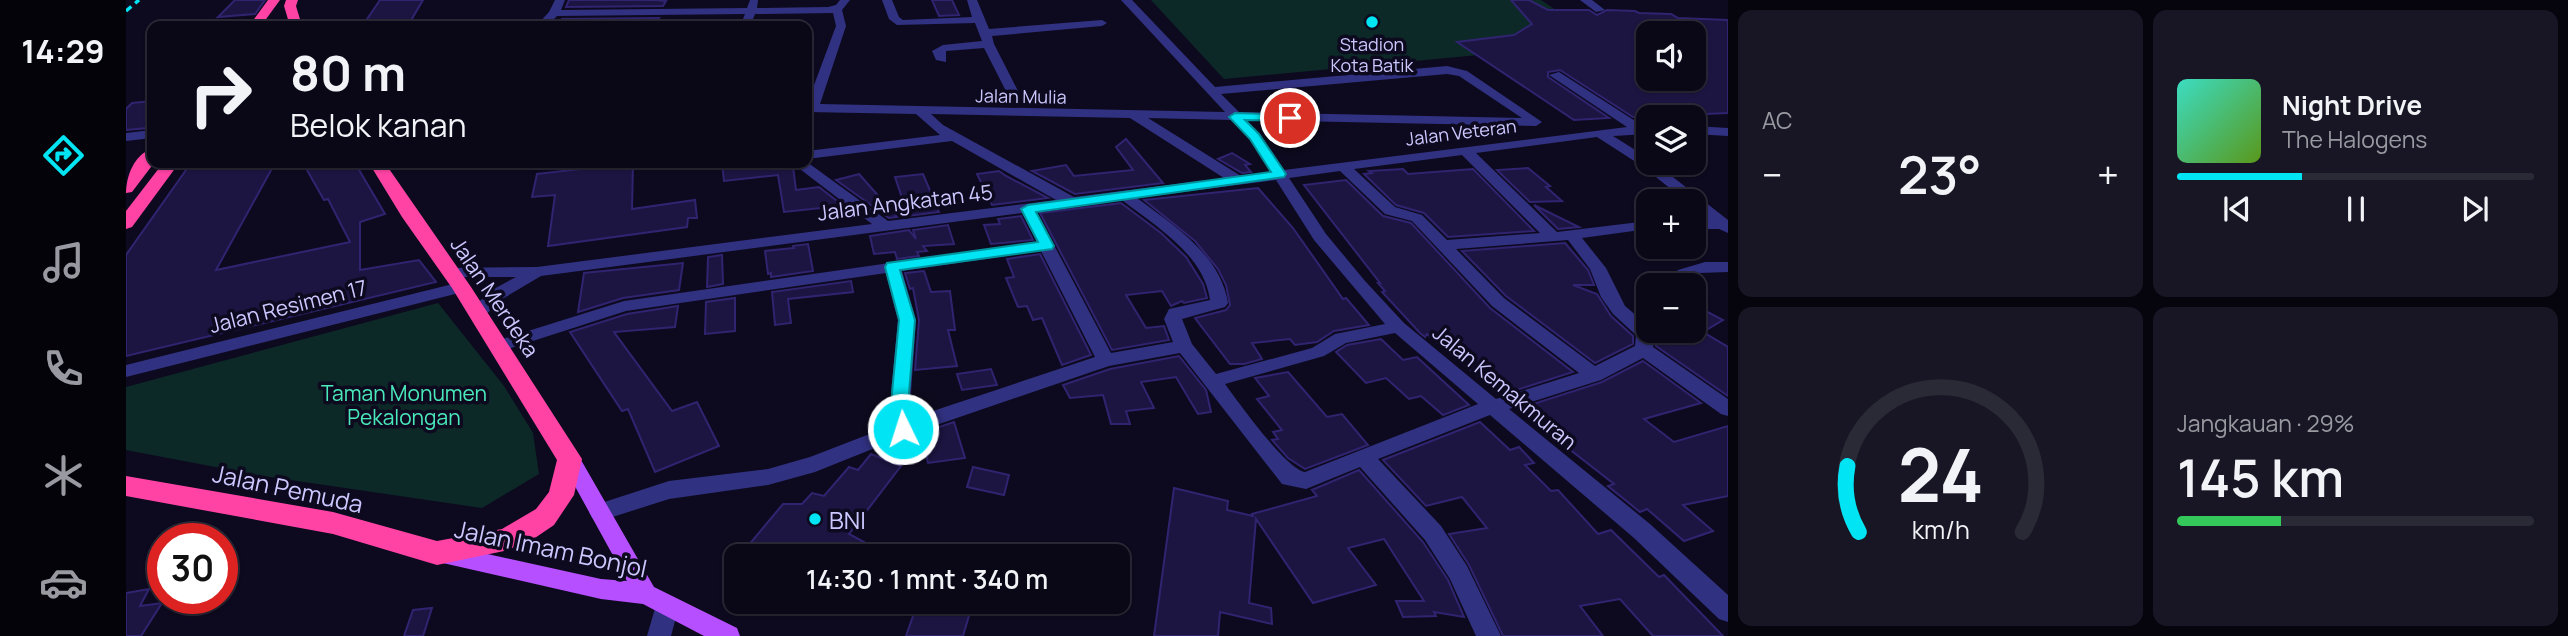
<!DOCTYPE html>
<html lang="id">
<meta charset="utf-8">
<style>
body{margin:0;font-family:Manrope,sans-serif;background:#181624;color:#f1f3f6;height:100vh;display:flex;flex-direction:column;font-size:26px;white-space:nowrap}
*{box-sizing:border-box;margin:0}
p{font-size:23px;color:#999aa1}
.icon{flex:none;width:38px;height:38px;fill:none;stroke:currentColor;stroke-width:2;stroke-linecap:round;stroke-linejoin:round}
.map{position:relative;flex:1;overflow:hidden}
.details{display:flex;flex-direction:column;gap:10px;padding:10px;background:#06040d;width:840px}
.details>*{flex:none}
.guide{position:absolute;left:21px;top:21px;width:665px;height:147px;border-radius:14px;box-shadow:0 2px 5px #0004,0 0 0 2px #2a2936;background:#0a0817;color:#f1f3f6;overflow:hidden}
.buttons{position:absolute;left:1510px;top:21px;display:grid;gap:14px}
.buttons a{display:grid;place-items:center;width:70px;height:70px;border-radius:14px;background:#0a0817;box-shadow:0 2px 5px #0004,0 0 0 2px #2a2936;font-size:35px}
.speed{position:absolute;left:21px;top:523px;display:flex;gap:14px;font-size:35px;font-weight:700;text-align:center}
.speed>*{display:grid;place-content:center;width:91px;height:91px;border-radius:50%;background:#0a0817;box-shadow:0 2px 5px #0004,0 0 0 2px #2a2936;line-height:1}
.speed .limit{border:10px solid #d22;background:#fff;color:#111}
.pin{position:absolute;display:grid;place-items:center;width:60px;height:60px;color:#fff;margin:-30px;border:4px solid #fff;border-radius:50%;box-shadow:0 2px 7px #0007}
.me{position:absolute;width:77px;margin:-38px;rotate:356deg;stroke-linejoin:round;filter:drop-shadow(0 0 5px #0008)}
.turn{display:flex;align-items:center;gap:24px;height:147px;padding:0 28px;font-size:32px}
.turn .icon{width:91px;height:91px;stroke-width:2.5}
.turn b{display:block;font-size:49px;line-height:60px}
.big{font-size:52px;font-weight:600;line-height:1.1}
.details .card{flex:1;display:flex;flex-direction:column;justify-content:center;gap:10px;min-width:0;padding:0 24px;border-radius:14px;background:#181624}
.details .dial{align-items:center;gap:0}
.dial svg{height:182px;overflow:visible;fill:none;stroke:#2a2936;stroke-width:7;stroke-linecap:round;text-anchor:middle}
.dial text{fill:#f1f3f6;stroke:none}
.song{display:flex;align-items:center;gap:21px}
.cover{width:84px;height:84px;border-radius:10px;background:linear-gradient(135deg,hsl(170 70% 55%),hsl(90 70% 35%))}
.played{height:7px;border-radius:4px;background:linear-gradient(90deg,#00e4f3 35%,#2a2936 35%)}
.keys{display:flex;justify-content:space-around;direction:ltr}
.heat{display:flex;justify-content:space-between;align-items:center;font-size:38px;direction:ltr}
.charge{height:10px;border-radius:5px;background:linear-gradient(90deg,#34c759 29%,#2a2936 0)}
.details .tiles{flex:1;display:grid;gap:10px;grid-template-columns:repeat(2,1fr)}
.trip{position:absolute;left:598px;top:544px;width:406px;height:70px;border-radius:14px;background:#0a0817;box-shadow:0 2px 5px #0004,0 0 0 2px #2a2936;font-weight:600;line-height:70px;text-align:center}
main{display:flex;flex:1;min-height:0}
.menu{display:flex;flex-direction:column;width:126px;justify-content:space-around;align-items:center;background:#040309;color:#999aa1}
.menu .icon{width:49px;height:49px}
.menu .on{color:#00e4f3}
.menu b{font-size:32px;color:#f1f3f6}
.map>svg:first-child{display:block}
.green{fill:#0d2927}
.building{fill:#1c1542;stroke:#302470;stroke-width:2;fill-rule:evenodd}
.lines{fill:none;stroke-linecap:round;stroke-linejoin:round}
.minor{fill:#313182;fill-rule:evenodd}
.major{fill:#b64fff;fill-rule:evenodd}
.highway{fill:#ff43a5;fill-rule:evenodd}
.rail{stroke:#00e4f3;stroke-width:3.5;stroke-dasharray:7 5;stroke-linecap:butt}
.route{fill:#00e4f3;stroke:#00949e;stroke-width:2}
.poi-dot{fill:#00e4f3;stroke:#0d0a1f;stroke-width:2.5}
.labels{text-anchor:middle;dominant-baseline:central;stroke-width:7;stroke-linejoin:round;paint-order:stroke}
.far-poi-label{font-size:18px;fill:#ccc8ff;stroke:#0d0a1f}
.far-street-label{font-size:18px;fill:#ccc8ff;stroke:#0d0a1f}
.street-label{font-size:21px;fill:#ccc8ff;stroke:#0d0a1f}
.park-label{font-size:21px;fill:#4ae9bb;stroke:#0d0a1f}
.near-street-label{font-size:24px;fill:#ccc8ff;stroke:#0d0a1f}
.near-poi-label{font-size:24px;fill:#ccc8ff;stroke:#0d0a1f;text-anchor:start}
</style>
<main>
<nav class="menu">
<b>14:29</b>
<svg class="icon on" aria-label="directions" viewBox="0 0 24 24"><path d="M12 3l9 9-9 9-9-9zM9 14v-3h6M13 9l2 2-2 2"/></svg>
<svg class="icon" aria-label="music" viewBox="0 0 24 24"><path d="M9 18V5l10-2v13"/><circle cx="6" cy="18" r="3"/><circle cx="16" cy="16" r="3"/></svg>
<svg class="icon" aria-label="phone" viewBox="0 0 24 24"><path d="M5 4h4l2 5-3 2q2 4 5 5l2-3 5 2v4C11 20 4 13 5 4z"/></svg>
<svg class="icon" aria-label="climate" viewBox="0 0 24 24"><path d="M12 3v18M4 7l16 10M4 17L20 7"/></svg>
<svg class="icon" aria-label="car" viewBox="0 0 24 24"><path d="M5 17H2v-5l4-1 3-4h7l3 4 3 1v5h-3M9 17h6M6 11h13"/><circle cx="7" cy="17" r="2"/><circle cx="17" cy="17" r="2"/></svg>
</nav>
<div class="map">
<svg width="1602" height="636" viewBox="0 0 1602 636">
<rect width="100%" height="100%" fill="#0d0a1f"/>
<g class="green">
<polygon points="1025,0 1415,0 1478,43 1098,79"/>
<polygon points="312,303 378,386 407,433 413,474 356,508 137,476 0,450 0,387"/>
</g>
<g class="building">
<polygon points="109,0 139,0 129,14 92,17"/>
<polygon points="254,0 297,0 284,22 237,25"/>
<polygon points="443,0 530,0 540,1 537,6 440,7"/>
<polygon points="806,0 826,0 833,15 813,16"/>
<path d="M1385,0H1403L1422,10H1463L1471,15L1481,10L1509,11L1513,13L1545,14L1552,18L1602,20V113L1507,117L1434,70L1422,72V77L1483,118L1448,120L1331,42L1388,35L1406,24ZM1522,33H1568V79H1522Z"/>
<polygon points="533,18 531,21 433,26 436,19"/>
<polygon points="26,101 26,123 22,128 0,130 0,109 6,103"/>
<polygon points="1000,139 1037,183 949,194 906,171 940,165 948,176 1007,170 990,147"/>
<polygon points="1106,153 1124,164 1119,165 1125,172 1116,173 1092,159"/>
<polygon points="65,163 149,163 90,270 224,242 202,199 198,200 177,163 229,163 259,214 234,222 234,270 293,260 310,282 0,356 0,255"/>
<polygon points="507,163 506,209 569,200 571,218 562,218 561,227 422,246 429,195 406,197 411,174"/>
<polygon points="596,163 664,163 667,167 670,190 693,187 729,215 709,219 704,207 658,212 652,175 598,181"/>
<polygon points="1402,168 1424,186 1420,187 1436,201 1404,202 1371,170"/>
<polygon points="1277,169 1282,174 1347,169 1408,231 1322,237 1298,213 1270,205 1238,174 1246,173 1243,171"/>
<polygon points="873,171 880,176 922,198 866,205 851,174"/>
<polygon points="733,174 771,217 763,218 710,180"/>
<polygon points="797,174 813,212 782,216 769,177"/>
<polygon points="1220,180 1257,216 1285,223 1364,308 1447,372 1375,395 1301,334 1299,337 1294,333 1256,292 1259,291 1252,283 1254,283 1178,185"/>
<polygon points="1132,188 1167,228 1217,299 1220,298 1243,325 1208,331 1191,342 1169,345 1164,339 1126,343 1136,359 1118,364 1104,364 1069,318 1100,310 1104,305 1100,285 1092,269 1069,241 1018,200"/>
<polygon points="995,203 1035,233 1060,257 1077,284 1081,298 1058,303 1056,301 1045,306 1036,291 1000,295 1020,328 1038,326 1043,340 986,350 914,213"/>
<polygon points="1408,205 1453,227 1432,229"/>
<polygon points="895,216 907,240 865,244 858,225 874,224 872,219"/>
<polygon points="822,225 828,244 797,246 801,251 791,252 793,256 771,259 769,252 748,254 744,236 783,230 790,239 787,230"/>
<polygon points="1439,243 1462,270 1468,285 1447,285 1471,294 1485,316 1507,336 1507,344 1469,363 1380,296 1336,251"/>
<polygon points="682,244 687,271 645,277 645,273 642,274 639,251 668,248 667,246"/>
<polygon points="914,254 965,355 936,365 916,318 907,320 901,306 892,307 880,278 888,277 881,259"/>
<polygon points="596,255 597,284 581,287 582,257"/>
<polygon points="557,263 553,290 497,298 452,312 458,273"/>
<polygon points="798,271 805,292 824,291 829,330 822,330 831,366 789,370 793,320 787,288 784,289 779,273"/>
<polygon points="725,281 727,292 662,299 665,323 649,325 646,292"/>
<polygon points="609,298 609,331 579,334 580,302"/>
<polygon points="1568,305 1597,320 1577,332 1602,347 1602,396 1530,346 1531,331 1568,331"/>
<polygon points="552,306 549,327 488,332 546,411 571,402 593,446 529,472 502,409 496,411 444,332 501,314"/>
<polygon points="1255,339 1277,360 1291,357 1343,405 1317,415 1295,396 1283,399 1260,378 1240,383 1210,352 1221,345"/>
<polygon points="1053,356 1080,390 1085,412 1072,414 1050,377 1015,382 1028,408 1000,411 1004,424 985,424 977,395 944,398 937,385 984,369"/>
<polygon points="1517,361 1575,403 1518,419 1548,442 1602,426 1602,496 1557,505 1587,531 1558,541 1521,509 1514,512 1482,486 1488,484 1392,409 1476,382"/>
<polygon points="865,369 871,385 836,390 831,374"/>
<polygon points="1162,372 1201,417 1216,414 1242,445 1179,469 1162,458 1146,440 1152,439 1147,432 1156,430 1131,399 1143,396 1129,378"/>
<polygon points="828,422 839,458 802,463 797,442 811,440 807,429"/>
<polygon points="1354,422 1384,450 1393,447 1408,463 1399,465 1425,491 1432,490 1472,534 1485,530 1533,577 1538,575 1597,636 1527,636 1494,599 1454,606 1477,636 1377,636 1343,565 1323,534 1361,528 1336,497 1300,506 1257,460"/>
<polygon points="745,454 775,466 723,534 738,542 726,556 639,556 621,547 657,504 676,504 686,493 698,496 723,467 732,470"/>
<polygon points="847,467 883,475 878,495 841,487"/>
<polygon points="1233,470 1297,542 1322,580 1338,617 1308,612 1310,616 1277,617 1270,601 1298,601 1258,539 1222,548 1250,585 1187,603 1130,519 1123,603 1145,608 1146,624 1094,612 1092,636 1028,636 1048,488 1102,501 1101,510 1127,516 1126,514 1191,496 1186,490"/>
<polygon points="23,589 14,606 36,603 15,636 0,636 0,593"/>
<polygon points="792,602 847,602 837,636 780,636"/>
<polygon points="306,608 297,636 278,636 287,610"/>
</g>
<g class="lines">
<g class="minor">
<path d="M429,0H439L435,10L621,8L624,0H632L631,8L702,7L710,5L714,0H724L716,10L720,26L694,104L1099,112L995,0H1006L1089,87L1321,66L1341,71L1416,122L1410,126L1120,120L1134,134L1158,170L1501,127L1423,75L1433,72L1517,126H1522V134L1487,136L1522,158V163H1529L1602,220V233L1593,229H1568V219H1582L1568,208V201H1560L1516,166L1471,137L1350,153L1431,232L1522,221V229L1456,238L1480,268L1499,306L1519,323L1522,322V331H1529L1527,347L1602,399V416L1595,414L1517,358L1475,380L1383,409L1524,524L1602,595V622L1593,619L1508,538L1364,415L1252,459L1315,526L1341,566L1375,636H1350L1324,579L1299,540L1234,467L1180,489L1156,484L1054,353L983,366L784,434L689,472L642,485L543,499L474,521L466,518L463,512L466,506L543,481L642,469L684,457L767,425L765,393L772,320L760,273L500,311L373,352L364,346L367,342L498,301L911,242L896,213L415,276L378,298L357,317H345L342,313L345,309L366,290L390,277H325L317,272L319,268L411,267L746,224L666,163L681,162L762,221L930,200L826,141L681,159V151L814,135L790,114L681,112V104L710,26L707,13L629,14L624,26H614L619,14L431,16L421,26H410L423,12ZM1321,74L1333,76L1396,118L1113,112L1095,94ZM805,114L1004,118L1098,178L948,197L817,125ZM1022,118L1106,120L1124,139L1145,172L1115,176ZM1336,155L1414,233L1321,240L1296,215L1269,207L1228,169ZM1214,171L1259,214L1286,221L1366,306L1453,373L1370,399L1278,323L1239,281L1200,234L1163,178ZM1150,180L1188,240L1259,324L1209,334L1186,348L1090,374L1066,344L1056,319L1099,307L1102,303C1094,254 1048,226 1011,198ZM996,200C1029,226 1078,254 1084,300L1043,309L1038,319L1047,342L985,353L910,211ZM1442,240L1464,269L1475,297L1487,314L1510,335L1509,346L1469,366L1378,298L1330,249ZM915,251L969,357L786,418L785,393L790,320L776,271ZM1269,333L1352,404L1179,472C1160,469 1113,403 1099,384L1198,356L1220,343Z"/>
<polygon points="756,0 766,0 773,17 777,20 846,17 841,0 851,0 863,29 976,20 981,23 976,26 866,36 868,44 894,95 888,99 882,95 858,48 820,51 820,62 810,60 806,51 817,45 856,41 849,23 771,25 763,19"/>
<polygon points="1454,0 1466,0 1479,10 1470,12"/>
<polygon points="1568,126 1602,128 1602,136 1568,134"/>
<polygon points="26,130 26,138 0,141 0,133"/>
<polygon points="1579,262 1602,262 1602,272 1573,273 1555,285 1539,285 1552,270"/>
<polygon points="335,282 343,287 341,291 0,377 0,365"/>
<polygon points="541,595 550,598 553,606 545,636 521,636 532,598"/>
</g>
<polygon class="major" points="444,451 451,453 528,587 611,628 614,636 578,636 517,604 475,599 308,561 304,554 308,547 316,544 475,579 501,581 434,459 437,453"/>
<g class="highway">
<polygon points="142,0 154,0 135,26 123,26"/>
<polygon points="160,0 172,0 170,6 176,26 164,26 158,6"/>
<path d="M26,149L28,163L6,192L0,193C0,177 8,154 26,149Z"/>
<polygon points="37,163 53,163 6,227 0,229 0,211"/>
<polygon points="243,163 259,163 345,287 456,459 448,495 428,525 403,542 378,551 311,565 207,534 0,496 0,476 207,512 311,541 376,529 410,509 423,492 431,460 326,288 276,217"/>
</g>
<polyline class="rail" points="0,11 13,0"/>
</g>
<polygon class="route" points="1109,113 1168,115 1168,120 1164,121 1119,120 1133,134 1160,174 1158,177 910,212 928,246 926,249 774,270 789,320 783,393 786,429 784,433 771,433 768,429 766,393 773,320 759,267 761,263 912,242 895,209 902,205 1145,172 1124,139 1103,117"/>
<g class="poi-dot">
<circle cx="1246" cy="22" r="7"/>
<circle cx="689" cy="519" r="7"/>
</g>
<g class="labels">
<g class="far-poi-label">
<text x="1246" y="44">Stadion<tspan x="1246" dy="21">Kota Batik</tspan></text>
</g>
<g class="far-street-label">
<text transform="translate(895 96) rotate(1)">Jalan Mulia</text>
<text transform="translate(1335 132) rotate(-7)">Jalan Veteran</text>
</g>
<g class="street-label">
<text transform="translate(779 202) rotate(-7)">Jalan Angkatan 45</text>
<text transform="translate(369 297) rotate(56)">Jalan Merdeka</text>
<text transform="translate(162 306) rotate(-14)">Jalan Resimen 17</text>
<text transform="translate(1379 387) rotate(40)">Jalan Kemakmuran</text>
</g>
<g class="park-label">
<text x="278" y="393">Taman Monumen<tspan x="278" dy="24">Pekalongan</tspan></text>
</g>
<g class="near-street-label">
<text transform="translate(162 488) rotate(12)">Jalan Pemuda</text>
<text transform="translate(425 548) rotate(12)">Jalan Imam Bonjol</text>
</g>
<g class="near-poi-label">
<text x="703" y="519">BNI</text>
</g>
</g>
</svg>
<div class="buttons">
<a><svg class="icon" aria-label="sound" viewBox="0 0 24 24"><path d="M4 9h4l5-4v14l-5-4H4zM17 9q2 3 0 6"/></svg></a>
<a><svg class="icon" aria-label="layers" viewBox="0 0 24 24"><path d="M12 4l9 5-9 5-9-5zM3 14l9 5 9-5"/></svg></a>
<a>+</a>
<a>−</a>
</div>
<div class="speed"><div class="limit">30</div></div>
<div class="pin" style="left:1164px;top:118px;background:#d93025"><svg class="icon" aria-label="arrive" viewBox="0 0 24 24"><path d="M6 21V4h12l-3 4 3 4H6"/></svg></div>
<svg class="me" style="left:777px;top:429px" viewBox="-20 -20 40 40"><circle r="17" fill="#00e4f3" stroke="#fff" stroke-width="3"/><path d="M0-11L8 9 0 5-8 9z" fill="#fff"/></svg>
<div class="trip">14:30 · 1 mnt · 340 m</div>
<div class="guide">
<div class="turn"><svg class="icon" aria-label="right" viewBox="0 0 24 24"><path d="M7 20v-9h11M14 6l5 5-5 5"/></svg><div><b>80 m</b>Belok kanan</div></div>
</div>
</div>
<section class="details">
<div class="tiles">
<div class="card"><p>AC</p>
<div class="heat"><a>−</a><b class="big">23°</b><a>+</a></div>
</div>
<div class="card">
<div class="song"><i class="cover"></i><div><b>Night Drive</b><p>The Halogens</p></div></div>
<div class="played"></div>
<div class="keys"><svg class="icon" aria-label="previous" viewBox="0 0 24 24"><path d="M18 5L8 12l10 7zM5 5v14"/></svg><svg class="icon" aria-label="pause" viewBox="0 0 24 24"><path d="M8 5v14M16 5v14"/></svg><svg class="icon" aria-label="next" viewBox="0 0 24 24"><path d="M6 5l10 7-10 7zM19 5v14"/></svg></div>
</div>
<div class="card dial"><svg viewBox="0 0 100 80">
<path d="M14 69A42 42 0 1 1 86 69"/>
<path d="M14 69A42 42 0 0 1 9 40" stroke="#00e4f3"/>
<text x="50" y="56" font-size="32" font-weight="700">24</text>
<text x="50" y="72" font-size="11">km/h</text>
</svg></div>
<div class="card"><p>Jangkauan · 29%</p><b class="big">145 km</b><div class="charge"></div></div>
</div>
</section>
</main>
